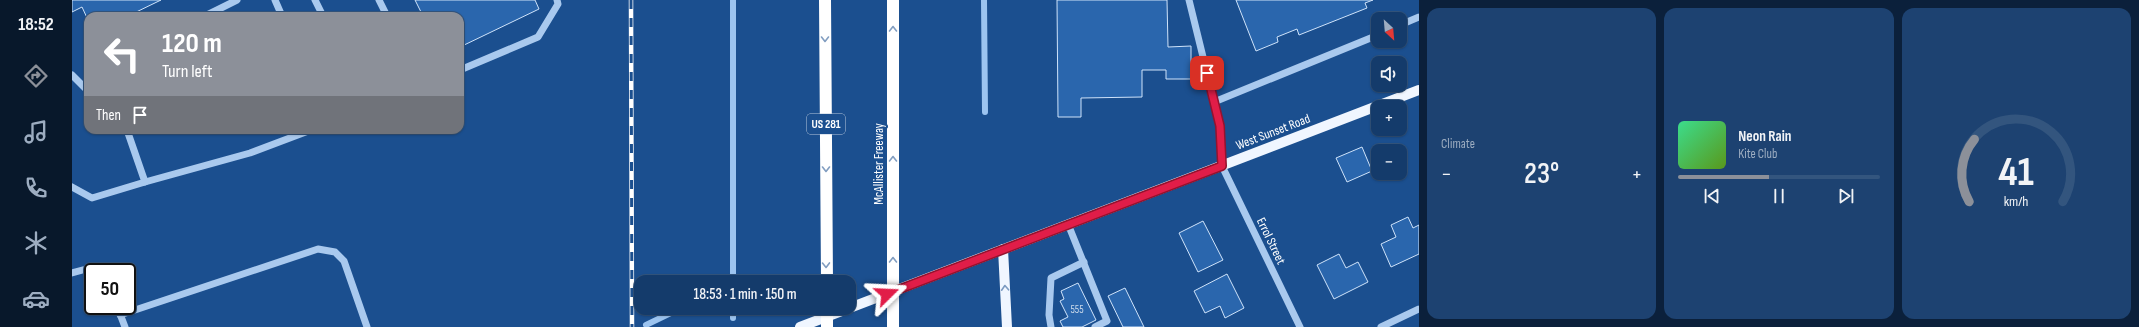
<!DOCTYPE html>
<meta charset="utf-8">
<style>
body{margin:0;font-family:"Sofia Sans Condensed",sans-serif;background:#1d4271;color:#f1f3f6;height:100vh;display:flex;flex-direction:column;font-size:15px;white-space:nowrap}
*{box-sizing:border-box;margin:0}
p{font-size:13px;color:#9dadc1}
.icon{flex:none;width:22px;height:22px;fill:none;stroke:currentColor;stroke-width:2;stroke-linecap:round;stroke-linejoin:round}
.map{position:relative;flex:1;overflow:hidden}
.sheet{display:flex;flex-direction:column;gap:8px;padding:8px;background:#0b203b;width:720px}
.sheet>*{flex:none}
.guide{position:absolute;left:12px;top:12px;width:380px;height:122px;border-radius:12px;box-shadow:0 1px 3px #0004,0 0 0 1px #33557e;background:#8c9099;color:#fff;overflow:hidden}
.needle{width:26px;rotate:154deg}
.controls{position:absolute;left:1299px;top:12px;display:grid;gap:8px}
.controls a{display:grid;place-items:center;width:36px;height:36px;border-radius:8px;background:#143b6b;box-shadow:0 1px 3px #0004,0 0 0 1px #33557e;font-size:20px}
.speed{position:absolute;left:12px;top:263px;display:flex;gap:8px;font-size:20px;font-weight:700;text-align:center}
.speed>*{display:grid;place-content:center;width:52px;height:52px;border-radius:50%;background:#143b6b;box-shadow:0 1px 3px #0004,0 0 0 1px #33557e;line-height:1}
.speed .limit{border:2px solid #111;border-radius:6px;background:#fff;color:#111}
.pin{position:absolute;display:grid;place-items:center;width:34px;height:34px;color:#fff;margin:-17px;border-radius:8px;box-shadow:0 2px 6px #0006}
.me{position:absolute;width:44px;margin:-22px;rotate:69deg;stroke-linejoin:round;filter:drop-shadow(0 0 3px #0008)}
.turn{display:flex;align-items:center;gap:14px;height:84px;padding:0 12px;font-size:18px}
.turn .icon{width:52px;height:52px;stroke-width:2.5}
.turn b{display:block;font-size:28px;line-height:34px}
.then{display:flex;align-items:center;height:38px;padding:0 12px;background:#0003;gap:8px;font-size:15px}
.big{font-size:30px;font-weight:600;line-height:1.1}
.sheet .card{flex:1;display:flex;flex-direction:column;justify-content:center;gap:6px;min-width:0;padding:0 14px;border-radius:12px;background:#1d4271}
.sheet .dial{align-items:center;gap:0}
.dial svg{height:104px;overflow:visible;fill:none;stroke:#33557e;stroke-width:7;stroke-linecap:round;text-anchor:middle}
.dial text{fill:#f1f3f6;stroke:none}
.song{display:flex;align-items:center;gap:12px}
.cover{width:48px;height:48px;border-radius:6px;background:linear-gradient(135deg,hsl(150 70% 55%),hsl(90 70% 35%))}
.played{height:4px;border-radius:2px;background:linear-gradient(90deg,#8c9099 45%,#33557e 45%)}
.keys{display:flex;justify-content:space-around;direction:ltr}
.heat{display:flex;justify-content:space-between;align-items:center;font-size:22px;direction:ltr}
.sheet .tiles{flex:1;display:grid;gap:8px;grid-template-columns:repeat(3,1fr)}
.trip{position:absolute;left:562px;top:275px;width:222px;height:40px;border-radius:12px;background:#143b6b;box-shadow:0 1px 3px #0004,0 0 0 1px #33557e;font-weight:600;line-height:40px;text-align:center}
main{display:flex;flex:1;min-height:0}
.tab-bar{display:flex;flex-direction:column;width:72px;justify-content:space-around;align-items:center;background:#08182b;color:#9dadc1}
.tab-bar .icon{width:28px;height:28px}
.tab-bar .selected{color:#8c9099}
.tab-bar b{font-size:18px;color:#f1f3f6}
.map>svg:first-child{display:block}
.lines{fill:none;stroke-linecap:round;stroke-linejoin:round}
.stream{stroke:#9cc4f0;stroke-width:6}
.building{fill:#2a66ad;stroke:#cfe3fa}
.minor{stroke:#a9c9ee;stroke-width:7}
.major{stroke:#f0f6ff;stroke-width:10}
.highway{stroke:#fff;stroke-width:12}
.rail-casing{stroke:#fff;stroke-width:4.5}
.rail{stroke:#1b4f8f;stroke-width:3;stroke-dasharray:9;stroke-linecap:butt}
.highway-bridge{stroke:#fff;stroke-width:12}
.oneway{stroke:#829ec1}
.oneway2{stroke:#7b9ac1}
.route-casing{stroke:#92132f;stroke-width:10}
.route{stroke:#e11d48;stroke-width:7}
.labels{text-anchor:middle;dominant-baseline:central;stroke-width:4;stroke-linejoin:round;paint-order:stroke}
.number-label{font-size:11px;fill:#cad9ea}
.shield{fill:#1b4f8f;stroke:#bbcadd;stroke-width:1}
.shield-label{font-size:12px;font-weight:bold;fill:#fff}
.street-label{font-size:13px;fill:#fff;stroke:#1b4f8f}
</style>
<main>
<nav class="tab-bar">
<b>18:52</b>
<svg class="icon selected" aria-label="directions" viewBox="0 0 24 24"><path d="M12 3l9 9-9 9-9-9zM9 14v-3h6M13 9l2 2-2 2"/></svg>
<svg class="icon" aria-label="music" viewBox="0 0 24 24"><path d="M9 18V5l10-2v13"/><circle cx="6" cy="18" r="3"/><circle cx="16" cy="16" r="3"/></svg>
<svg class="icon" aria-label="phone" viewBox="0 0 24 24"><path d="M5 4h4l2 5-3 2q2 4 5 5l2-3 5 2v4C11 20 4 13 5 4z"/></svg>
<svg class="icon" aria-label="climate" viewBox="0 0 24 24"><path d="M12 3v18M4 7l16 10M4 17L20 7"/></svg>
<svg class="icon" aria-label="car" viewBox="0 0 24 24"><path d="M5 17H2v-5l4-1 3-4h7l3 4 3 1v5h-3M9 17h6M6 11h13"/><circle cx="7" cy="17" r="2"/><circle cx="17" cy="17" r="2"/></svg>
</nav>
<div class="map">
<svg width="1347" height="327" viewBox="0 0 1347 327">
<rect width="100%" height="100%" fill="#1b4f8f"/>
<g class="lines">
<g class="stream">
<polyline points="912,0 913,112"/>
<polyline points="661,282 661,0"/>
<polyline points="661,318 661,308"/>
<polyline points="574,325 609,308"/>
</g>
</g>
<g class="building">
<polygon points="0,0 89,0 56,16 16,16 16,20 10,7 0,12"/>
<polygon points="343,0 463,0 467,9 388,47 388,16 351,16"/>
<polygon points="985,0 1095,0 1096,47 1119,46 1119,79 1094,79 1094,70 1070,70 1070,97 1009,98 1009,117 986,117"/>
<polygon points="1164,0 1301,0 1293,3 1295,8 1227,35 1225,29 1205,37 1206,42 1184,51"/>
<polygon points="1290,147 1300,171 1275,182 1264,158"/>
<polygon points="1336,217 1341,228 1347,225 1347,254 1319,267 1309,244 1324,237 1319,225"/>
<polygon points="1131,221 1151,260 1126,272 1107,233"/>
<polygon points="1267,254 1274,268 1286,262 1296,282 1262,299 1245,265"/>
<polygon points="1155,274 1172,308 1153,318 1148,306 1133,313 1122,291"/>
<polygon points="1006,283 1024,320 1010,327 991,327 988,321 996,317 988,301 992,299 989,291"/>
<polygon points="1053,288 1072,327 1051,327 1036,296"/>
</g>
<g class="lines">
<g class="minor">
<polyline points="203,0 210,16"/>
<polyline points="243,0 251,16"/>
<polyline points="307,0 315,16"/>
<polyline points="1117,0 1148,126 1150,166 1228,327"/>
<polyline points="133,16 165,0"/>
<polyline points="1328,25 1347,17"/>
<polyline points="388,70 466,37 486,4 485,0"/>
<polyline points="0,75 16,91"/>
<polyline points="1142,102 1306,35"/>
<polyline points="73,182 178,153 239,130"/>
<polyline points="0,187 20,198 73,182 55,130"/>
<polyline points="996,224 1035,321 1023,327"/>
<polyline points="0,273 18,268 29,272"/>
<polyline points="45,306 53,327"/>
<polyline points="48,315 246,249 263,252 272,261 295,327"/>
<polyline points="979,327 977,315 979,278 1012,262"/>
<polyline points="1309,327 1347,309"/>
</g>
<g class="major">
<polyline points="931,249 935,327"/>
<polyline points="728,327 1347,90"/>
</g>
<g class="highway">
<polyline points="753,0 755,282"/>
<polyline points="821,0 821,198"/>
</g>
<defs>
<polyline id="rail" points="559,0 560,327"/>
</defs>
<use href="#rail" class="rail-casing"/>
<use href="#rail" class="rail"/>
<g class="highway-bridge">
<polyline points="821,198 821,327"/>
<polyline points="755,308 755,327"/>
</g>
</g>
<defs><path id="oneway-chevron" d="M-2-3.5L2.5 0L-2 3.5" fill="none" stroke-width="1.6" stroke-linecap="round" stroke-linejoin="round"/></defs>
<g class="oneway">
<use href="#oneway-chevron" transform="translate(821 29) rotate(-90)"/>
<use href="#oneway-chevron" transform="translate(753 39) rotate(90)"/>
<use href="#oneway-chevron" transform="translate(821 159) rotate(-90)"/>
<use href="#oneway-chevron" transform="translate(754 169) rotate(90)"/>
<use href="#oneway-chevron" transform="translate(821 260) rotate(-90)"/>
<use href="#oneway-chevron" transform="translate(754 265) rotate(89)"/>
</g>
<use class="oneway2" href="#oneway-chevron" transform="translate(933 288) rotate(-93)"/>
<g class="lines">
<defs>
<polyline id="route" points="815,294 1150,166 1148,126 1135,73"/>
</defs>
<use href="#route" class="route-casing"/>
<use href="#route" class="route"/>
</g>
<g class="labels">
<g class="number-label">
<text x="1005" y="309">555</text>
</g>
<rect class="shield" x="735" y="114" width="38" height="20" rx="3"/>
<g class="shield-label">
<text x="754" y="124">US 281</text>
</g>
<g class="street-label">
<text transform="translate(1201 132) rotate(-21)">West Sunset Road</text>
<text transform="translate(807 164) rotate(-90)">McAllister Freeway</text>
<text transform="translate(1199 241) rotate(64)">Errol Street</text>
</g>
</g>
</svg>
<div class="controls">
<a><svg class="needle" viewBox="-14 -14 28 28"><path d="M0-13l5 13h-10z" fill="#e53935"/><path d="M0 13l5-13h-10z" fill="#9dadc1"/></svg></a>
<a><svg class="icon" aria-label="sound" viewBox="0 0 24 24"><path d="M4 9h4l5-4v14l-5-4H4zM17 9q2 3 0 6"/></svg></a>
<a>+</a>
<a>−</a>
</div>
<div class="speed"><div class="limit">50</div></div>
<div class="pin" style="left:1135px;top:73px;background:#d93025"><svg class="icon" aria-label="arrive" viewBox="0 0 24 24"><path d="M6 21V4h12l-3 4 3 4H6"/></svg></div>
<svg class="me" style="left:815px;top:294px" viewBox="-20 -20 40 40"><path d="M0-17L14 15 0 8-14 15z" fill="#e11d48" stroke="#fff" stroke-width="4"/></svg>
<div class="trip">18:53 · 1 min · 150 m</div>
<div class="guide">
<div class="turn"><svg class="icon" aria-label="left" viewBox="0 0 24 24"><path d="M17 20v-9H6M10 6l-5 5 5 5"/></svg><div><b>120 m</b>Turn left</div></div>
<div class="then">Then<svg class="icon" aria-label="arrive" viewBox="0 0 24 24"><path d="M6 21V4h12l-3 4 3 4H6"/></svg></div>
</div>
</div>
<section class="sheet">
<div class="tiles">
<div class="card"><p>Climate</p>
<div class="heat"><a>−</a><b class="big">23°</b><a>+</a></div>
</div>
<div class="card">
<div class="song"><i class="cover"></i><div><b>Neon Rain</b><p>Kite Club</p></div></div>
<div class="played"></div>
<div class="keys"><svg class="icon" aria-label="previous" viewBox="0 0 24 24"><path d="M18 5L8 12l10 7zM5 5v14"/></svg><svg class="icon" aria-label="pause" viewBox="0 0 24 24"><path d="M8 5v14M16 5v14"/></svg><svg class="icon" aria-label="next" viewBox="0 0 24 24"><path d="M6 5l10 7-10 7zM19 5v14"/></svg></div>
</div>
<div class="card dial"><svg viewBox="0 0 100 80">
<path d="M14 69A42 42 0 1 1 86 69"/>
<path d="M14 69A42 42 0 0 1 18 21" stroke="#8c9099"/>
<text x="50" y="56" font-size="32" font-weight="700">41</text>
<text x="50" y="72" font-size="11">km/h</text>
</svg></div>
</div>
</section>
</main>
